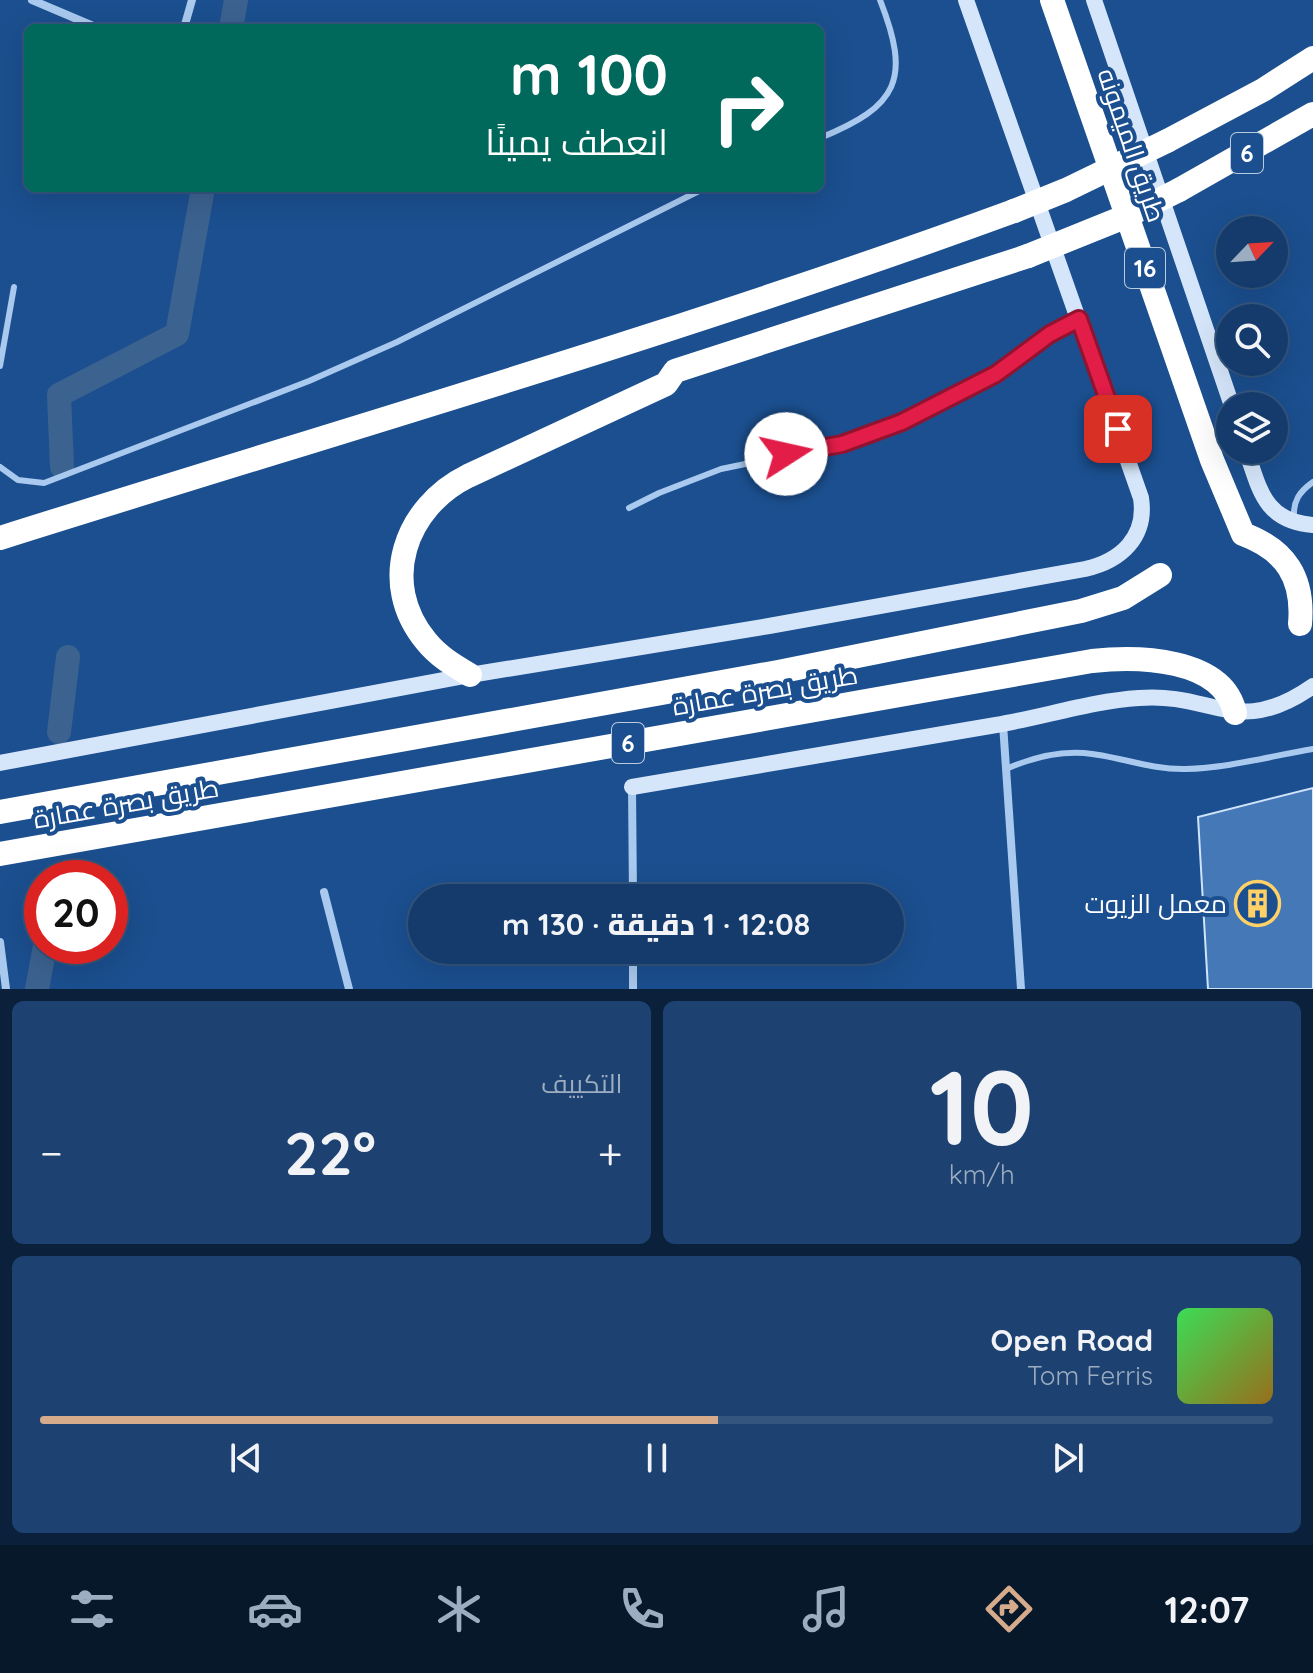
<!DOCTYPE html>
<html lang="ar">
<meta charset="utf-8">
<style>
body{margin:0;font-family:Quicksand,Cairo,sans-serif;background:#1d4271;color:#f1f3f6;direction:rtl;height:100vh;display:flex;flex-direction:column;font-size:30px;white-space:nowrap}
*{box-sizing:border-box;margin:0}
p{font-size:26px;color:#9dadc1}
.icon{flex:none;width:44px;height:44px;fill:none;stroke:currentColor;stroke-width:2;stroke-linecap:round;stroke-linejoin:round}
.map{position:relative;height:989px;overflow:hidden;direction:ltr}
.drawer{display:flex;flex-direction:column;gap:12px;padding:12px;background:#0b203b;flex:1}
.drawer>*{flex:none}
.top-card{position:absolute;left:24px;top:24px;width:800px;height:168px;border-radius:12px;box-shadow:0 8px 32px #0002,0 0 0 2px #33557e;direction:rtl;background:#00695c;color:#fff;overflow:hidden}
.needle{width:52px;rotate:65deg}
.tools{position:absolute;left:1216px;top:216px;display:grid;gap:16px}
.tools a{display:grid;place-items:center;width:72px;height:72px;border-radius:50%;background:#143b6b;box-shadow:0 8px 32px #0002,0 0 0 2px #33557e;font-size:40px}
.speed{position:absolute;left:24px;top:860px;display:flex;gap:16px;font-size:40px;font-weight:700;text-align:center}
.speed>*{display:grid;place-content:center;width:104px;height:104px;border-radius:50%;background:#143b6b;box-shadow:0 8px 32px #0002,0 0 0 2px #33557e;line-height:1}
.speed .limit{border:12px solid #d22;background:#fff;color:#111}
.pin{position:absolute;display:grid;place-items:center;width:68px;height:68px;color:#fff;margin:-34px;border-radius:16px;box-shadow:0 4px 12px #0006}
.me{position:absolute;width:88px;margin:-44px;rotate:80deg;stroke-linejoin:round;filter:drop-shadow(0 0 6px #0008)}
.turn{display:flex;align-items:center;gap:28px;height:168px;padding:0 24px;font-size:36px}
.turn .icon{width:104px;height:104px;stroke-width:2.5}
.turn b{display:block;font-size:56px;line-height:68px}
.big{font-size:60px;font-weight:800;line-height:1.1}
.drawer .widget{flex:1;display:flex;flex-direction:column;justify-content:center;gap:12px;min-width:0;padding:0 28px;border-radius:12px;background:#1d4271}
.drawer .dial{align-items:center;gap:0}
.dial b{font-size:104px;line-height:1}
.song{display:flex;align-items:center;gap:24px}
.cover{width:96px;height:96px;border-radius:12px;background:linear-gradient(135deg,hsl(130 70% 55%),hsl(40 70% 35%))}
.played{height:8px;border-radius:4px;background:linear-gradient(90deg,#d6ab8b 55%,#33557e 55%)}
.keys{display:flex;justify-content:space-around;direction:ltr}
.heat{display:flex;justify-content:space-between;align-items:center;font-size:44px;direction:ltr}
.drawer .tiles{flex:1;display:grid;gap:12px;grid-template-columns:1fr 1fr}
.widget:last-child{grid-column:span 2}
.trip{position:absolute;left:408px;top:884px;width:496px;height:80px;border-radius:40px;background:#143b6b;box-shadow:0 8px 32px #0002,0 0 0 2px #33557e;font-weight:800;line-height:80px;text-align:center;direction:rtl}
.tab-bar{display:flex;height:128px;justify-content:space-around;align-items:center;background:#08182b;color:#9dadc1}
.tab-bar .icon{width:56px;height:56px}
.tab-bar .selected{color:#d6ab8b}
.tab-bar b{font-size:36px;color:#f1f3f6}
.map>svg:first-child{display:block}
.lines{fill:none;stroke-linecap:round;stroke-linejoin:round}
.canal{stroke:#3c6290;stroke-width:24}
.building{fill:#4478b7;stroke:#cfe3fa;stroke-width:2}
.lane{stroke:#a9c9ee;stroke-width:6}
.street{stroke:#a9c9ee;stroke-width:8}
.secondary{stroke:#d6e6fa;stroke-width:16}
.highway{stroke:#fff;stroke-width:24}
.highway-bridge{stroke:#fff;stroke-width:24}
.route-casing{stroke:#92132f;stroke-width:20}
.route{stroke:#e11d48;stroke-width:14}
.labels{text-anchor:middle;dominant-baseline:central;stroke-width:8;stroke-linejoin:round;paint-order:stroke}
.shield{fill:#1b4f8f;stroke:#bbcadd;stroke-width:2}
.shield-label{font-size:24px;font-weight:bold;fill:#fff}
.street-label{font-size:26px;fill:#fff;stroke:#1b4f8f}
.poi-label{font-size:26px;fill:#fff;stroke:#1b4f8f;text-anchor:end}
</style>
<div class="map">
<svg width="1313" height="989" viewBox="0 0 1313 989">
<rect width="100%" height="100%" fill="#1b4f8f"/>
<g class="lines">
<g class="canal">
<polyline points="231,28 236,0"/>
<polyline points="62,467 59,395 177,334 203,188"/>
<polyline points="59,732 68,657"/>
<polyline points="37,989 45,946"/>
</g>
</g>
<polygon class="building" points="1313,788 1313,989 1208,989 1198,817"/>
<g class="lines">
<g class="lane">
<path d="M820,138C899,106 911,79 880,0"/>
<polyline points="0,366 14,287"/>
<polyline points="0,467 18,480 44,483 309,381 397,342 705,188"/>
<polyline points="629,508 659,493 721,469 842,444 902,422 1012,365 1050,334 1076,321"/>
<path d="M1294,518C1293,501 1299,492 1313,482"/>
<path d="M1006,769C1031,758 1056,751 1084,753C1119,756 1150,770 1186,769C1228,768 1271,756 1313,749"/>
</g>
<g class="street">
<polyline points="32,0 98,28"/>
<polyline points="184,28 192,0"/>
<polyline points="1003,724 1021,989"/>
<polyline points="632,787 633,898"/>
<polyline points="324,892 349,989"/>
<polyline points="0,942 6,989"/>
<polyline points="633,950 633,989"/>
</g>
<g class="secondary">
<polyline points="1094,0 1232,406"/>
<path d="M1246,450C1260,490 1264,521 1313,525"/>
<path d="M0,763L470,675L769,626L1085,569C1121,561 1147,537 1141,498L966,0"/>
<path d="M632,787C753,766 875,746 996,725C1044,717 1091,701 1139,698C1214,692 1237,739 1313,686"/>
</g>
<g class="highway">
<path d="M1052,0L1212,460L1243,534C1286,550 1304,578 1300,624"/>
<polyline points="1167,141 1263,90 1313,58"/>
<polyline points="1179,190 1313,114"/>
<path d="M0,538C339,431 681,333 1014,211"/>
<path d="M470,675C453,665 438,656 426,641C378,583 405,507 468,476L666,384L675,371L1028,256"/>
<polyline points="0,812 778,672 1081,611 1123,598 1160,575"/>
<path d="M0,854L1092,661C1136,656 1223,657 1235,713"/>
</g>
<g class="highway-bridge">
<polyline points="1014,211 1066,190 1167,141"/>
<polyline points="1028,256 1127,216 1179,190"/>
</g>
</g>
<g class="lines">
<defs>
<polyline id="route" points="786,454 842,444 902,422 996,374 1050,334 1079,319 1118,429"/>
</defs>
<use href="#route" class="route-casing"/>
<use href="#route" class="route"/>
</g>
<defs>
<symbol id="building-ring" viewBox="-11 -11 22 22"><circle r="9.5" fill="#1b4f8f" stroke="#ffd166" stroke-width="1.5"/><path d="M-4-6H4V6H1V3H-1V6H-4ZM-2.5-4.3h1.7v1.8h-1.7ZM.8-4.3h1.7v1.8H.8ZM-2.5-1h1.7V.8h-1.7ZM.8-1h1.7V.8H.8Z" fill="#ffd166"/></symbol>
</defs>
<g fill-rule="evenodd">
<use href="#building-ring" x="1232" y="878" width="51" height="51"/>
</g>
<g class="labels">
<g class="shield">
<rect x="1231" y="133" width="32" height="40" rx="6"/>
<rect x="1125" y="248" width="40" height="40" rx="6"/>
<rect x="612" y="723" width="32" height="40" rx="6"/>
</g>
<g class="shield-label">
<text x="1247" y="153">6</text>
<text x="1145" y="268">16</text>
<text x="628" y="743">6</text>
</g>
<g class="street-label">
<text transform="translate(1132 145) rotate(71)">طريق الميمونه</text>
<text transform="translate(765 690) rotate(-10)">طريق بصرة عمارة</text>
<text transform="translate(126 803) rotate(-10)">طريق بصرة عمارة</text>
</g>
<g class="poi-label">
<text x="1227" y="903">معمل الزيوت</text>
</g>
</g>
</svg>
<div class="tools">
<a><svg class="needle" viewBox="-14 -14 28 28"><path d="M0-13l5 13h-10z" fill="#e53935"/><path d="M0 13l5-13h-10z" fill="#9dadc1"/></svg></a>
<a><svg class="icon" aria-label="search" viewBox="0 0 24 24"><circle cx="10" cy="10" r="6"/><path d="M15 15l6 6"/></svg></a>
<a><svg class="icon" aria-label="layers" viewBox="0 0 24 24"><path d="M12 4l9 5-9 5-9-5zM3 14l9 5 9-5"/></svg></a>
</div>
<div class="speed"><div class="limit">20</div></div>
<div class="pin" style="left:1118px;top:429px;background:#d93025"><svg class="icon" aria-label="arrive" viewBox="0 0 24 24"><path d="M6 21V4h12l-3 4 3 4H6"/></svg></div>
<svg class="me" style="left:786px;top:454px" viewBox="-20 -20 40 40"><circle r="19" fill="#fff"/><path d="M0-13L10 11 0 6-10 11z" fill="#e11d48"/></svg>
<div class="trip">12:08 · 1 دقيقة · 130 m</div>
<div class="top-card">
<div class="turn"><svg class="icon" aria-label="right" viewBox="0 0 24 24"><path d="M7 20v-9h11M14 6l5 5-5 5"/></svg><div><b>100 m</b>انعطف يمينًا</div></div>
</div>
</div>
<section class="drawer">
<div class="tiles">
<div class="widget dial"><b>10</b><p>km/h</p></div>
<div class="widget"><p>التكييف</p>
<div class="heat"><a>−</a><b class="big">22°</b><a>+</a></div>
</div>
<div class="widget">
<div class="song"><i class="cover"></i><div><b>Open Road</b><p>Tom Ferris</p></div></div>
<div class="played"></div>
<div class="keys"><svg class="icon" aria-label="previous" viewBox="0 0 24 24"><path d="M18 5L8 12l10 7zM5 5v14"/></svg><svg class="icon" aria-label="pause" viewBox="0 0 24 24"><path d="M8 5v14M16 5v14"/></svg><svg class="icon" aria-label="next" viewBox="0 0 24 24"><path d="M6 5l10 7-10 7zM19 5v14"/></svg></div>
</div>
</div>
</section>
<nav class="tab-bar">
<b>12:07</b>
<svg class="icon selected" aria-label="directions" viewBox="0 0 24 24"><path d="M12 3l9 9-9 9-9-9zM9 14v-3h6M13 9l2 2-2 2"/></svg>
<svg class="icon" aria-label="music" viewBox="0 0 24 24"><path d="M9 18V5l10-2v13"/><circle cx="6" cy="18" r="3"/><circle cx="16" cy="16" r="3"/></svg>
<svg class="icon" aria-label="phone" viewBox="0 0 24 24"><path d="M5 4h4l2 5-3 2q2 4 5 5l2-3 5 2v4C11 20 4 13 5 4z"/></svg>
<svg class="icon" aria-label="climate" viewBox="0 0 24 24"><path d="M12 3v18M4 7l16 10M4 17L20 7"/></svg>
<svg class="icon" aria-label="car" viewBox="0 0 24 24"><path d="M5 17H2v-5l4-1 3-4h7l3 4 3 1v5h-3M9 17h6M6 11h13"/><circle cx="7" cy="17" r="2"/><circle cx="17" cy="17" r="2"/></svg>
<svg class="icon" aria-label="filters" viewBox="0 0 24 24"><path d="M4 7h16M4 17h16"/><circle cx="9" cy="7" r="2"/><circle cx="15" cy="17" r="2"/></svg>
</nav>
